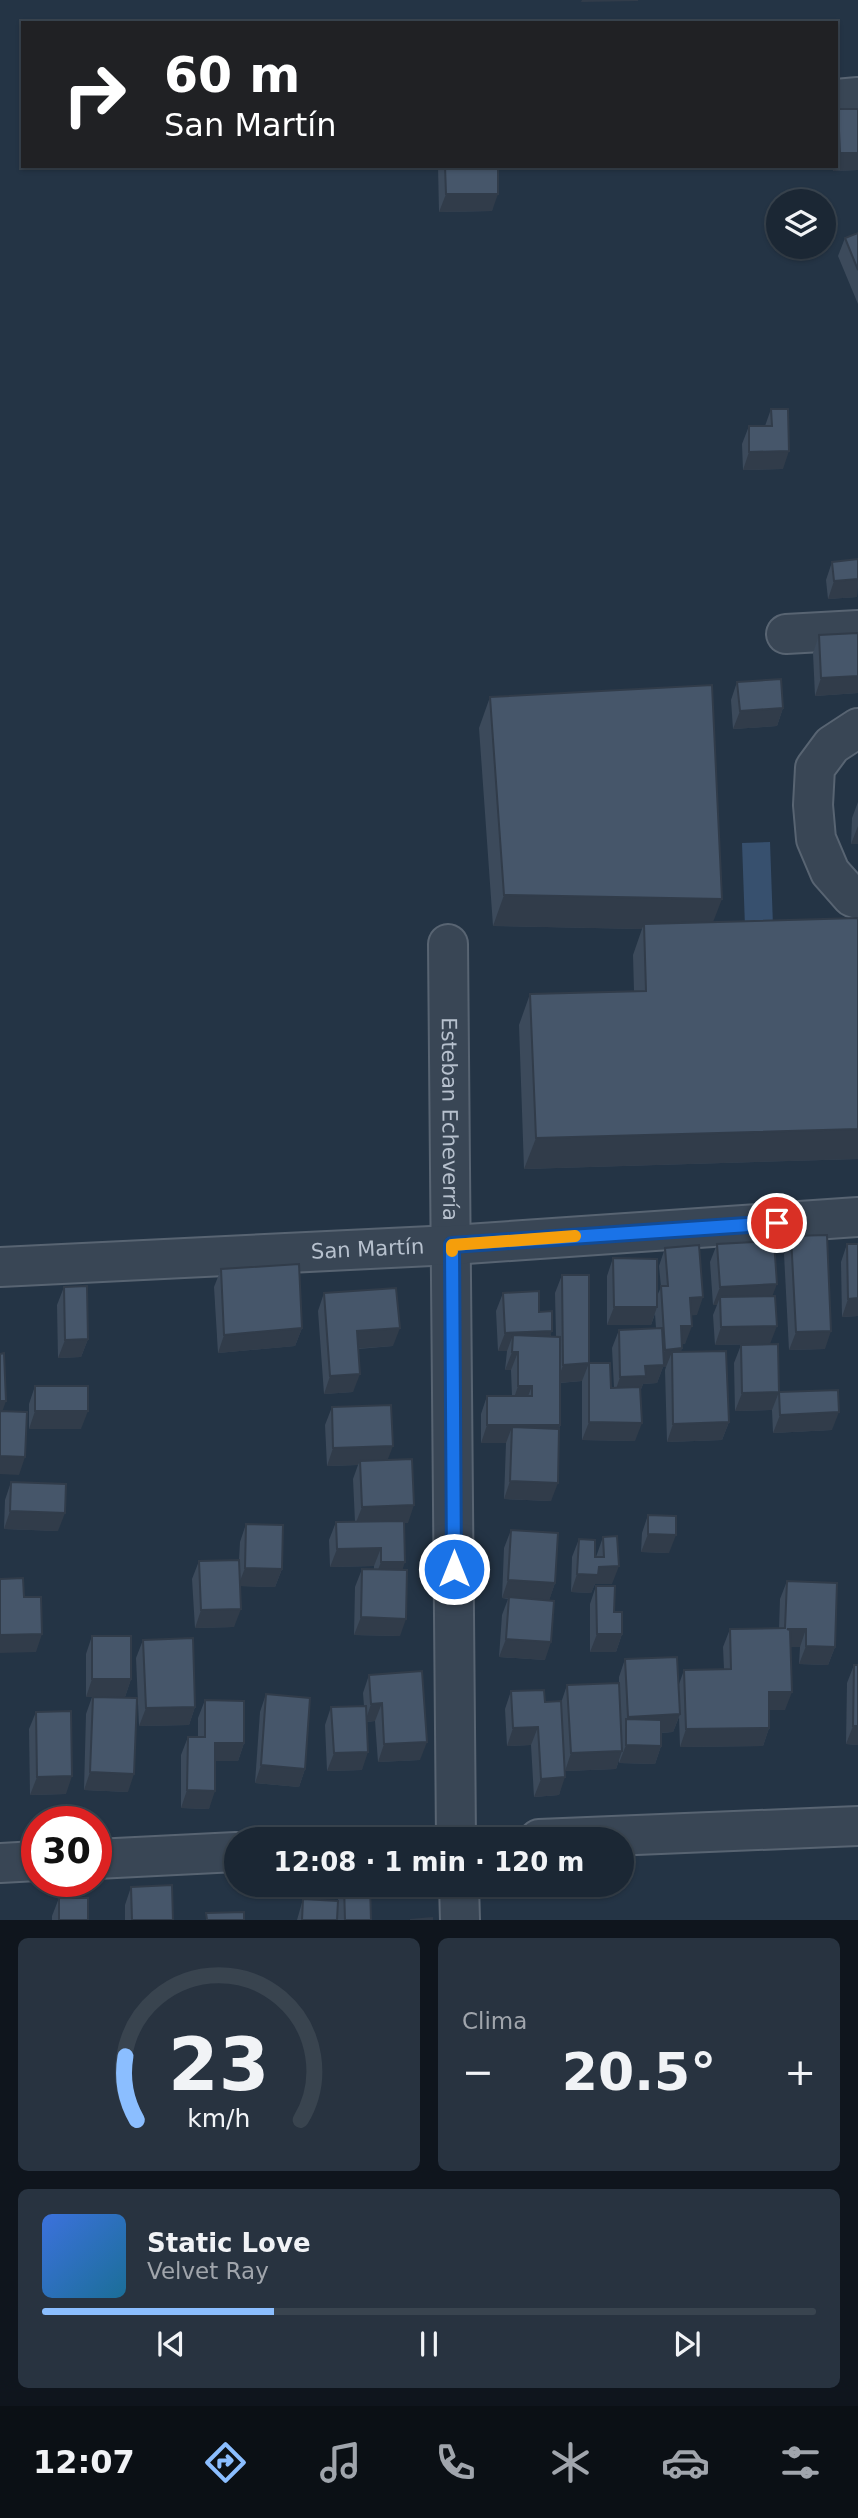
<!DOCTYPE html>
<html lang="es">
<meta charset="utf-8">
<style>
body{margin:0;font-family:"DejaVu Sans",sans-serif;background:#283340;color:#f1f3f6;height:100vh;display:flex;flex-direction:column;font-size:26px;white-space:nowrap}
*{box-sizing:border-box;margin:0}
p{font-size:23px;color:#a0a5ac}
.icon{flex:none;width:38px;height:38px;fill:none;stroke:currentColor;stroke-width:2;stroke-linecap:round;stroke-linejoin:round}
.map{position:relative;height:1920px;overflow:hidden}
.details{display:flex;flex-direction:column;gap:18px;padding:18px;background:#0f151d;flex:1}
.details>*{flex:none}
.hud{position:absolute;left:21px;top:21px;width:817px;height:147px;border-radius:0px;box-shadow:0 2px 5px #0004,0 0 0 2px #39444f;background:#202124;color:#fff;overflow:hidden}
.fabs{position:absolute;left:766px;top:189px;display:grid;gap:14px}
.fabs a{display:grid;place-items:center;width:70px;height:70px;border-radius:50%;background:#1b2734;box-shadow:0 2px 5px #0004,0 0 0 2px #39444f;font-size:35px}
.speed{position:absolute;left:21px;top:1806px;display:flex;gap:14px;font-size:35px;font-weight:700;text-align:center}
.speed>*{display:grid;place-content:center;width:91px;height:91px;border-radius:50%;background:#1b2734;box-shadow:0 2px 5px #0004,0 0 0 2px #39444f;line-height:1}
.speed .limit{border:10px solid #d22;background:#fff;color:#111}
.pin{position:absolute;display:grid;place-items:center;width:60px;height:60px;color:#fff;margin:-30px;border:4px solid #fff;border-radius:50%;box-shadow:0 2px 7px #0007}
.me{position:absolute;width:77px;margin:-38px;rotate:0deg;stroke-linejoin:round;filter:drop-shadow(0 0 5px #0008)}
.turn{display:flex;align-items:center;gap:24px;height:147px;padding:0 28px;font-size:32px}
.turn .icon{width:91px;height:91px;stroke-width:2.5}
.turn b{display:block;font-size:49px;line-height:60px}
.big{font-size:52px;font-weight:600;line-height:1.1}
.details .widget{flex:1;display:flex;flex-direction:column;justify-content:center;gap:10px;min-width:0;padding:0 24px;border-radius:10px;background:#283340}
.details .dial{align-items:center;gap:0}
.dial svg{height:182px;overflow:visible;fill:none;stroke:#39444f;stroke-width:7;stroke-linecap:round;text-anchor:middle}
.dial text{fill:#f1f3f6;stroke:none}
.song{display:flex;align-items:center;gap:21px}
.cover{width:84px;height:84px;border-radius:10px;background:linear-gradient(135deg,hsl(220 70% 55%),hsl(200 70% 35%))}
.played{height:7px;border-radius:4px;background:linear-gradient(90deg,#8bbeff 30%,#39444f 30%)}
.keys{display:flex;justify-content:space-around;direction:ltr}
.heat{display:flex;justify-content:space-between;align-items:center;font-size:38px;direction:ltr}
.details .tiles{flex:1;display:grid;gap:18px;grid-template-columns:1fr 1fr}
.widget:last-child{grid-column:span 2}
.trip{position:absolute;left:224px;top:1827px;width:410px;height:70px;border-radius:35px;background:#1b2734;box-shadow:0 2px 5px #0004,0 0 0 2px #39444f;font-weight:600;line-height:70px;text-align:center}
.tabs{display:flex;height:112px;justify-content:space-around;align-items:center;background:#0b1015;color:#a0a5ac}
.tabs .icon{width:49px;height:49px}
.tabs .current{color:#8bbeff}
.tabs b{font-size:32px;color:#f1f3f6}
.map>svg:first-child{display:block}
.water{fill:#37506e}
.lines{fill:none;stroke-linecap:round;stroke-linejoin:round}
.minor-casing{stroke:#586472;stroke-width:42}
.minor{stroke:#394655;stroke-width:38}
.wall{fill:#3c4a5b}
.shaded-wall{fill:#313c4a}
.building{fill:#46566a;stroke:#313c4a;stroke-width:2}
.route-casing{stroke:#114b97;stroke-width:18}
.route{stroke:#1a73e8;stroke-width:12}
.slow{stroke:#f59e0b;stroke-width:12}
.labels{text-anchor:middle;dominant-baseline:central;stroke-width:7;stroke-linejoin:round;paint-order:stroke}
.street-label{font-size:21px;fill:#b7c1ce;stroke:#1e2b3a}
</style>
<div class="map">
<svg width="858" height="1920" viewBox="0 0 858 1920">
<rect width="100%" height="100%" fill="#243445"/>
<polygon class="water" points="770,842 773,926 745,927 742,843"/>
<g class="lines">
<defs>
<g id="minor">
<polyline points="836,99 858,97"/>
<polyline points="786,634 858,630"/>
<polyline points="858,728 832,745 815,768 813,805 816,839 830,872 852,897 858,899"/>
<path id="s1" d="M448,944L456,1839"/>
<path id="s2" d="M0,1267L452,1245L858,1217"/>
<polyline points="539,1839 858,1826"/>
<polyline points="96,1859 236,1852"/>
<polyline points="0,1863 37,1861"/>
<polyline points="459,1885 460,1920"/>
</g>
</defs>
<use href="#minor" class="minor-casing"/>
<use href="#minor" class="minor"/>
</g>
<g class="wall">
<polygon points="838,109 858,109 858,170 833,171 833,166 836,166 836,114"/>
<polygon points="438,166 498,166 492,211 439,212"/>
<polygon points="858,233 858,304 838,256 845,238"/>
<polygon points="771,409 783,469 743,470 742,444 749,426 765,426"/>
<polygon points="832,562 858,579 857,597 828,599 826,580"/>
<polygon points="858,633 858,693 815,696 813,653 819,635"/>
<polygon points="737,682 783,708 777,726 733,729 731,700"/>
<polygon points="490,697 713,922 858,918 858,1159 524,1169 519,1025 530,994 634,991 633,955 642,929 493,926 479,728"/>
<polygon points="858,802 858,844 851,844 852,818"/>
<polygon points="791,1236 825,1349 789,1350 784,1254"/>
<polygon points="717,1244 773,1296 770,1344 715,1345 713,1315 717,1305 713,1305 710,1262"/>
<polygon points="847,1244 858,1244 858,1316 842,1317 841,1262"/>
<polygon points="665,1248 697,1315 691,1315 685,1344 682,1344 681,1352 729,1422 722,1440 667,1442 665,1370 666,1367 663,1367 657,1383 643,1384 640,1392 635,1441 582,1440 582,1381 560,1383 560,1425 559,1429 551,1501 504,1499 506,1443 481,1443 481,1414 487,1396 512,1396 511,1370 505,1370 507,1351 498,1351 496,1311 503,1293 539,1312 551,1336 556,1337 555,1293 562,1275 589,1363 611,1388 614,1388 612,1348 619,1330 656,1328 655,1314 651,1325 607,1325 607,1276 613,1258 657,1296 661,1287 659,1266"/>
<polygon points="221,1269 302,1328 295,1346 218,1353 214,1287"/>
<polygon points="64,1287 88,1339 81,1357 58,1358 57,1305"/>
<polygon points="324,1293 393,1346 358,1349 353,1392 324,1394 318,1311"/>
<polygon points="741,1345 779,1392 832,1430 773,1433 772,1410 735,1411 734,1363"/>
<polygon points="35,1386 81,1429 29,1429 29,1404"/>
<polygon points="332,1407 388,1460 408,1523 404,1523 400,1636 354,1635 355,1587 362,1569 374,1569 374,1566 330,1567 329,1540 336,1522 355,1522 353,1479 358,1465 327,1466 325,1425"/>
<polygon points="11,1482 58,1531 4,1529 5,1500"/>
<polygon points="648,1515 669,1553 641,1552 642,1533"/>
<polygon points="246,1524 282,1569 275,1587 240,1586 234,1627 195,1628 192,1579 199,1561 239,1560 240,1542"/>
<polygon points="511,1530 555,1583 549,1600 545,1660 499,1657 502,1615 508,1599 502,1598 504,1548"/>
<polygon points="603,1537 612,1584 595,1584 591,1593 571,1592 572,1557 579,1539 595,1557 596,1557"/>
<polygon points="787,1581 835,1647 828,1665 799,1664 800,1647 791,1647 785,1710 769,1710 769,1728 763,1746 680,1747 679,1717 673,1732 661,1733 661,1746 655,1764 619,1763 619,1760 616,1769 565,1771 559,1795 534,1797 531,1745 507,1746 505,1709 511,1691 545,1702 561,1703 567,1685 619,1683 619,1677 625,1659 678,1687 684,1670 724,1669 723,1647 730,1629 779,1629 780,1599"/>
<polygon points="596,1586 622,1634 616,1652 590,1652 590,1604"/>
<polygon points="92,1636 131,1679 125,1697 101,1697 128,1792 84,1790 86,1714 92,1697 86,1697 86,1654"/>
<polygon points="143,1640 195,1707 189,1725 139,1726 136,1658"/>
<polygon points="854,1665 858,1665 858,1745 846,1744 847,1683"/>
<polygon points="369,1675 420,1760 378,1762 375,1721 366,1722 362,1770 327,1771 325,1725 331,1707 364,1706 363,1693"/>
<polygon points="266,1694 305,1769 299,1787 255,1783 260,1712"/>
<polygon points="205,1700 244,1743 238,1761 215,1761 209,1809 181,1808 181,1755 188,1737 198,1737 198,1718"/>
<polygon points="36,1712 66,1794 30,1795 29,1729"/>
<polygon points="342,1885 344,1885 371,1920 338,1920 338,1904 337,1920 297,1920 303,1899 338,1901 338,1897"/>
<polygon points="131,1887 173,1920 125,1920 125,1905"/>
<polygon points="59,1898 88,1920 52,1920 52,1916"/>
</g>
<g class="shaded-wall">
<polygon points="582,0 638,0 638,1 581,2"/>
<polygon points="840,153 858,153 858,170 833,171 835,166 836,166 836,163"/>
<polygon points="446,194 498,194 492,211 439,212"/>
<polygon points="789,451 783,469 743,470 749,452"/>
<polygon points="858,579 857,597 828,599 834,581"/>
<polygon points="858,676 858,693 815,696 821,678"/>
<polygon points="783,708 777,726 733,729 740,711"/>
<polygon points="858,826 858,844 851,844"/>
<polygon points="504,895 722,899 710,930 644,924 642,929 493,926"/>
<polygon points="858,1129 858,1159 524,1169 536,1138"/>
<polygon points="777,1284 770,1302 720,1297 717,1305 713,1305 720,1287"/>
<polygon points="703,1297 697,1315 684,1316 690,1298"/>
<polygon points="858,1298 858,1316 842,1317 848,1299"/>
<polygon points="614,1307 657,1307 651,1325 607,1325"/>
<polygon points="681,1326 692,1326 685,1344 674,1344"/>
<polygon points="777,1326 770,1344 715,1345 721,1327"/>
<polygon points="302,1328 295,1346 218,1353 224,1335"/>
<polygon points="400,1328 393,1346 350,1349 357,1331"/>
<polygon points="552,1331 546,1349 513,1335 507,1351 498,1351 505,1333"/>
<polygon points="831,1331 825,1349 789,1350 796,1332"/>
<polygon points="88,1339 81,1357 58,1358 65,1340"/>
<polygon points="682,1348 676,1366 672,1352 666,1367 663,1367 657,1383 643,1384 639,1394 614,1395 620,1377 645,1366 659,1365 665,1350"/>
<polygon points="512,1352 518,1352 511,1370 505,1370"/>
<polygon points="589,1363 582,1381 557,1383 563,1365"/>
<polygon points="360,1374 353,1392 324,1394 330,1376"/>
<polygon points="518,1386 532,1386 525,1404 512,1404"/>
<polygon points="779,1392 772,1410 735,1411 742,1393"/>
<polygon points="0,1401 6,1401 0,1418"/>
<polygon points="35,1411 88,1411 81,1429 29,1429"/>
<polygon points="839,1412 832,1430 773,1433 780,1415"/>
<polygon points="589,1422 642,1423 635,1441 582,1440"/>
<polygon points="729,1422 722,1440 667,1442 673,1424"/>
<polygon points="487,1425 560,1425 554,1443 512,1427 506,1443 481,1443"/>
<polygon points="393,1446 386,1464 360,1461 358,1465 327,1466 333,1448"/>
<polygon points="0,1456 25,1457 19,1475 0,1474"/>
<polygon points="510,1481 558,1483 551,1501 504,1499"/>
<polygon points="414,1505 408,1523 355,1525 362,1507"/>
<polygon points="10,1511 65,1513 58,1531 4,1529"/>
<polygon points="648,1534 676,1535 669,1553 641,1552"/>
<polygon points="381,1548 374,1566 330,1567 337,1549"/>
<polygon points="381,1562 405,1562 399,1580 374,1580"/>
<polygon points="619,1566 612,1584 595,1584 591,1593 571,1592 577,1574 599,1567"/>
<polygon points="245,1568 282,1569 275,1587 238,1586"/>
<polygon points="508,1580 555,1583 549,1601 502,1598"/>
<polygon points="241,1609 234,1627 195,1628 201,1610"/>
<polygon points="361,1617 406,1619 400,1636 354,1635"/>
<polygon points="787,1629 806,1629 800,1647 781,1647"/>
<polygon points="42,1634 36,1652 0,1653 0,1635"/>
<polygon points="597,1634 622,1634 616,1652 590,1652"/>
<polygon points="506,1639 551,1642 545,1660 499,1657"/>
<polygon points="806,1646 835,1647 828,1665 799,1664"/>
<polygon points="92,1679 131,1679 125,1697 86,1697"/>
<polygon points="769,1692 792,1692 785,1710 762,1710"/>
<polygon points="382,1703 375,1721 365,1722 371,1704"/>
<polygon points="195,1707 189,1725 139,1726 146,1708"/>
<polygon points="680,1714 673,1732 626,1735 626,1721 628,1717"/>
<polygon points="853,1726 858,1726 858,1745 846,1744"/>
<polygon points="538,1727 531,1745 507,1746 513,1728"/>
<polygon points="769,1728 763,1746 680,1747 686,1729"/>
<polygon points="427,1742 420,1760 378,1762 384,1744"/>
<polygon points="215,1743 244,1743 238,1761 209,1761"/>
<polygon points="626,1745 661,1746 655,1764 619,1763"/>
<polygon points="622,1751 616,1769 565,1771 571,1753"/>
<polygon points="368,1752 362,1770 327,1771 334,1753"/>
<polygon points="261,1765 305,1769 299,1787 255,1783"/>
<polygon points="90,1772 134,1774 128,1792 84,1790"/>
<polygon points="72,1776 66,1794 30,1795 37,1777"/>
<polygon points="565,1777 559,1795 534,1797 541,1779"/>
<polygon points="187,1790 215,1791 209,1809 181,1808"/>
</g>
<g class="building">
<polygon points="838,109 858,109 858,153 840,153"/>
<polygon points="445,166 498,166 498,194 446,194"/>
<polygon points="858,233 858,270 845,238"/>
<polygon points="771,409 788,409 789,451 749,452 749,426 772,426"/>
<polygon points="858,559 858,579 834,581 832,562"/>
<polygon points="858,633 858,676 821,678 819,635"/>
<polygon points="781,679 783,708 740,711 737,682"/>
<polygon points="712,685 722,899 504,895 490,697"/>
<polygon points="858,918 858,1129 536,1138 530,994 646,991 644,924"/>
<polygon points="827,1235 831,1331 796,1332 791,1236"/>
<polygon points="774,1241 777,1284 720,1287 717,1244"/>
<polygon points="847,1244 858,1244 858,1298 848,1299"/>
<polygon points="699,1245 703,1297 690,1298 692,1326 681,1326 682,1348 665,1350 661,1286 668,1286 665,1248"/>
<polygon points="613,1258 657,1259 657,1307 614,1307"/>
<polygon points="299,1264 302,1328 224,1335 221,1269"/>
<polygon points="562,1275 589,1275 589,1363 563,1365"/>
<polygon points="87,1286 88,1339 65,1340 64,1287"/>
<polygon points="396,1288 400,1328 357,1331 360,1374 330,1376 324,1293"/>
<polygon points="539,1291 539,1312 552,1311 552,1331 505,1333 503,1293"/>
<polygon points="775,1296 777,1326 721,1327 720,1297"/>
<polygon points="662,1328 664,1365 645,1366 646,1376 620,1377 619,1330"/>
<polygon points="513,1335 560,1337 560,1425 487,1425 487,1396 532,1396 532,1386 518,1386 518,1352 512,1352"/>
<polygon points="778,1344 779,1392 838,1390 839,1412 780,1415 779,1392 742,1393 741,1345"/>
<polygon points="726,1351 729,1422 673,1424 672,1352"/>
<polygon points="4,1353 6,1401 0,1401 0,1354"/>
<polygon points="589,1363 610,1363 611,1388 640,1387 642,1423 589,1422"/>
<rect x="35" y="1386" width="53" height="25"/>
<polygon points="391,1405 393,1446 333,1448 332,1407"/>
<polygon points="0,1411 27,1412 25,1457 0,1456"/>
<polygon points="512,1427 559,1429 558,1483 510,1481"/>
<polygon points="412,1459 414,1505 362,1507 360,1461"/>
<polygon points="11,1482 66,1484 65,1513 10,1511"/>
<polygon points="648,1515 676,1516 676,1535 648,1534"/>
<polygon points="404,1521 405,1562 381,1562 381,1548 337,1549 336,1522"/>
<polygon points="246,1524 283,1525 282,1569 245,1568"/>
<polygon points="511,1530 558,1533 555,1583 508,1580"/>
<polygon points="617,1536 619,1566 599,1567 598,1575 577,1574 579,1539 595,1540 595,1557 604,1557 603,1537"/>
<polygon points="239,1560 241,1609 201,1610 199,1561"/>
<polygon points="362,1569 407,1570 406,1619 361,1617"/>
<polygon points="23,1578 24,1597 41,1597 42,1634 0,1635 0,1579"/>
<polygon points="787,1581 837,1583 835,1647 806,1646 806,1629 787,1629 790,1630 792,1692 769,1692 769,1728 686,1729 684,1670 731,1669 730,1629 785,1628"/>
<polygon points="596,1586 615,1586 614,1612 622,1612 622,1634 597,1634"/>
<polygon points="509,1597 554,1601 551,1642 506,1639"/>
<rect x="92" y="1636" width="39" height="43"/>
<polygon points="193,1638 195,1707 146,1708 143,1640"/>
<polygon points="677,1657 680,1714 628,1717 625,1659"/>
<polygon points="854,1665 858,1665 858,1726 853,1726"/>
<polygon points="422,1671 427,1742 384,1744 382,1703 371,1704 369,1675"/>
<polygon points="619,1683 622,1751 571,1753 567,1685"/>
<polygon points="544,1690 545,1702 561,1701 565,1777 541,1779 538,1727 513,1728 511,1691"/>
<polygon points="266,1694 310,1698 305,1769 261,1765"/>
<polygon points="93,1697 137,1698 134,1774 90,1772"/>
<polygon points="205,1700 244,1701 244,1743 215,1743 215,1791 187,1790 188,1737 205,1737"/>
<polygon points="366,1706 368,1752 334,1753 331,1707"/>
<polygon points="71,1711 72,1776 37,1777 36,1712"/>
<polygon points="626,1719 661,1720 661,1746 626,1745"/>
<polygon points="172,1885 173,1920 132,1920 131,1887"/>
<polygon points="344,1885 370,1885 371,1920 345,1920"/>
<rect x="59" y="1898" width="29" height="22"/>
<polygon points="303,1899 338,1901 337,1920 302,1920"/>
<polygon points="244,1912 244,1920 207,1920 206,1913"/>
<polygon points="432,1918 432,1920 410,1920"/>
</g>
<g class="lines">
<defs>
<polyline id="route" points="454,1569 452,1245 777,1223"/>
</defs>
<use href="#route" class="route-casing"/>
<use href="#route" class="route"/>
<polyline class="slow" points="452,1251 452,1245 575,1236"/>
</g>
<g class="labels">
<g class="street-label">
<text stroke="none"><textPath href="#s1" startOffset="175">Esteban Echeverría</textPath></text>
<text stroke="none"><textPath href="#s2" startOffset="368">San Martín</textPath></text>
</g>
</g>
</svg>
<div class="fabs">
<a><svg class="icon" aria-label="layers" viewBox="0 0 24 24"><path d="M12 4l9 5-9 5-9-5zM3 14l9 5 9-5"/></svg></a>
</div>
<div class="speed"><div class="limit">30</div></div>
<div class="pin" style="left:777px;top:1223px;background:#d93025"><svg class="icon" aria-label="arrive" viewBox="0 0 24 24"><path d="M6 21V4h12l-3 4 3 4H6"/></svg></div>
<svg class="me" style="left:454px;top:1569px" viewBox="-20 -20 40 40"><circle r="17" fill="#1a73e8" stroke="#fff" stroke-width="3"/><path d="M0-11L8 9 0 5-8 9z" fill="#fff"/></svg>
<div class="trip">12:08 · 1 min · 120 m</div>
<div class="hud">
<div class="turn"><svg class="icon" aria-label="right" viewBox="0 0 24 24"><path d="M7 20v-9h11M14 6l5 5-5 5"/></svg><div><b>60 m</b>San Martín</div></div>
</div>
</div>
<section class="details">
<div class="tiles">
<div class="widget dial"><svg viewBox="0 0 100 80">
<path d="M14 69A42 42 0 1 1 86 69"/>
<path d="M14 69A42 42 0 0 1 9 41" stroke="#8bbeff"/>
<text x="50" y="56" font-size="32" font-weight="700">23</text>
<text x="50" y="72" font-size="11">km/h</text>
</svg></div>
<div class="widget"><p>Clima</p>
<div class="heat"><a>−</a><b class="big">20.5°</b><a>+</a></div>
</div>
<div class="widget">
<div class="song"><i class="cover"></i><div><b>Static Love</b><p>Velvet Ray</p></div></div>
<div class="played"></div>
<div class="keys"><svg class="icon" aria-label="previous" viewBox="0 0 24 24"><path d="M18 5L8 12l10 7zM5 5v14"/></svg><svg class="icon" aria-label="pause" viewBox="0 0 24 24"><path d="M8 5v14M16 5v14"/></svg><svg class="icon" aria-label="next" viewBox="0 0 24 24"><path d="M6 5l10 7-10 7zM19 5v14"/></svg></div>
</div>
</div>
</section>
<nav class="tabs">
<b>12:07</b>
<svg class="icon current" aria-label="directions" viewBox="0 0 24 24"><path d="M12 3l9 9-9 9-9-9zM9 14v-3h6M13 9l2 2-2 2"/></svg>
<svg class="icon" aria-label="music" viewBox="0 0 24 24"><path d="M9 18V5l10-2v13"/><circle cx="6" cy="18" r="3"/><circle cx="16" cy="16" r="3"/></svg>
<svg class="icon" aria-label="phone" viewBox="0 0 24 24"><path d="M5 4h4l2 5-3 2q2 4 5 5l2-3 5 2v4C11 20 4 13 5 4z"/></svg>
<svg class="icon" aria-label="climate" viewBox="0 0 24 24"><path d="M12 3v18M4 7l16 10M4 17L20 7"/></svg>
<svg class="icon" aria-label="car" viewBox="0 0 24 24"><path d="M5 17H2v-5l4-1 3-4h7l3 4 3 1v5h-3M9 17h6M6 11h13"/><circle cx="7" cy="17" r="2"/><circle cx="17" cy="17" r="2"/></svg>
<svg class="icon" aria-label="filters" viewBox="0 0 24 24"><path d="M4 7h16M4 17h16"/><circle cx="9" cy="7" r="2"/><circle cx="15" cy="17" r="2"/></svg>
</nav>
